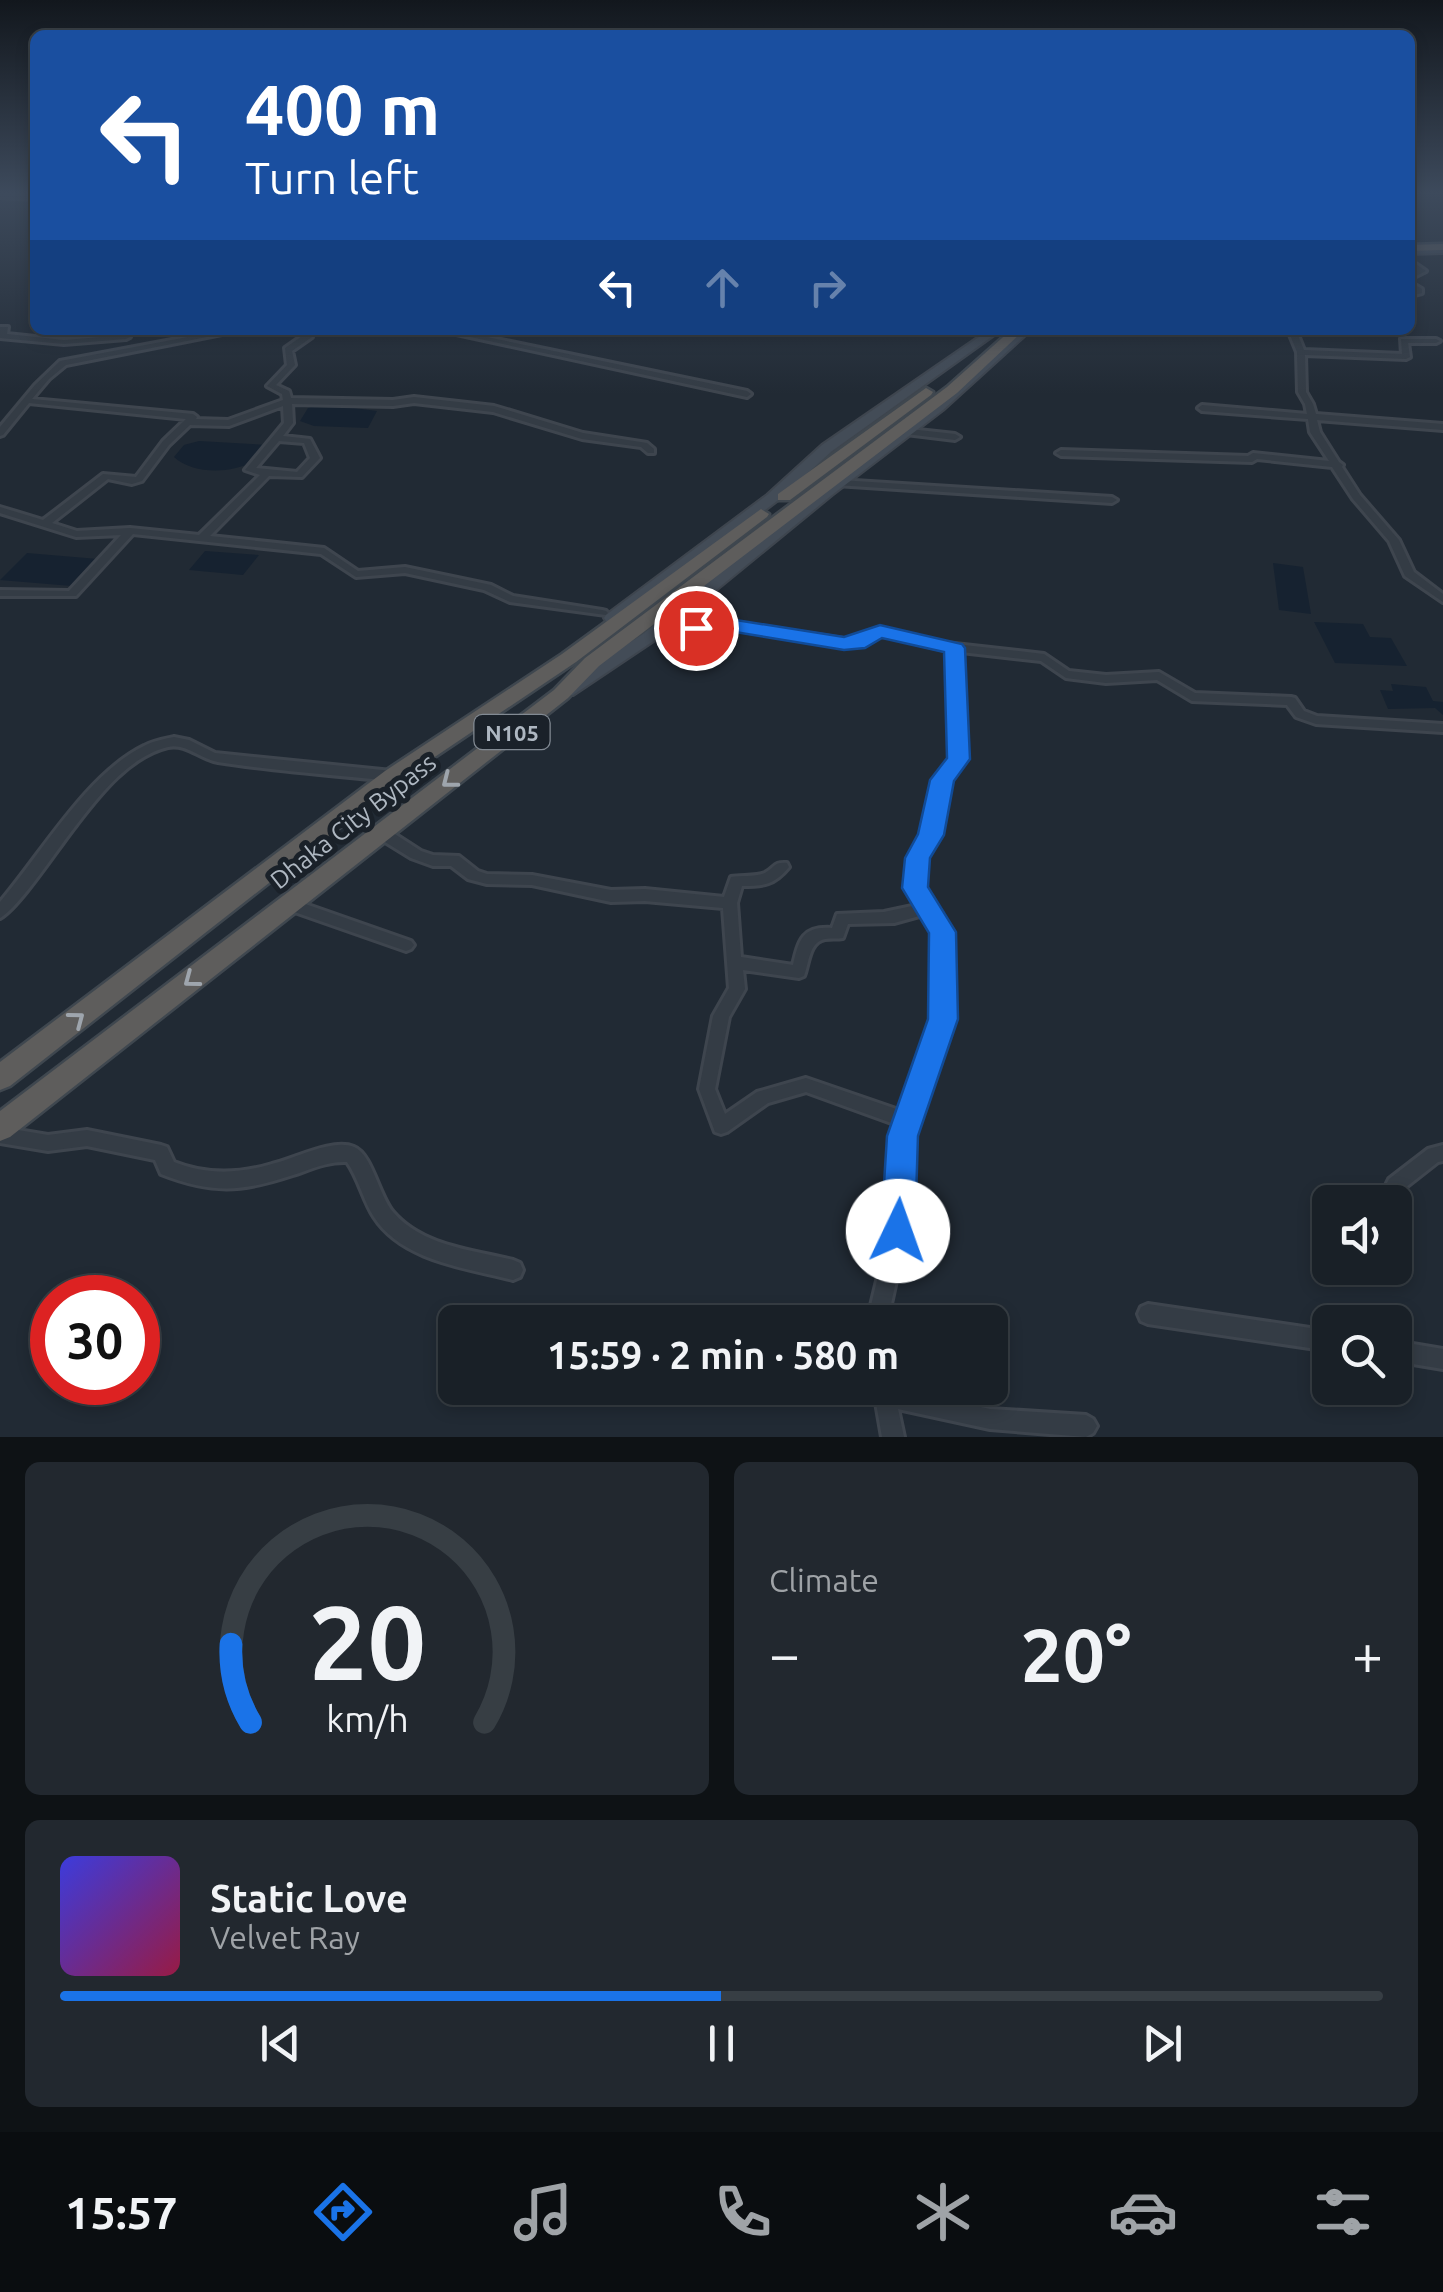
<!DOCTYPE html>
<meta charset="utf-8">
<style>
body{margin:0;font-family:Ubuntu,sans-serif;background:#22282f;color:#f1f3f6;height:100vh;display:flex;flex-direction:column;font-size:38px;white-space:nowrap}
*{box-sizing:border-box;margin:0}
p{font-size:32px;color:#9fa3a7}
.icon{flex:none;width:55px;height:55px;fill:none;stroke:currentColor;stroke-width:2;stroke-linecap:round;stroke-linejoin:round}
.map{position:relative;height:1437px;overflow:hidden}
.drawer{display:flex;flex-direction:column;gap:25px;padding:25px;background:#0e1215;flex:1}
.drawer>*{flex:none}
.banner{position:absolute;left:30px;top:30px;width:1385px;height:305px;border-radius:15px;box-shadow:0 5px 15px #0003,0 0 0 2px #373e44;background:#1a4fa0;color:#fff;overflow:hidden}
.controls{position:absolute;left:1312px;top:1185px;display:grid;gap:20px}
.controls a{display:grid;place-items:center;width:100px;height:100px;border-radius:15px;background:#192027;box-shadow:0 5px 15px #0003,0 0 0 2px #373e44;font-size:50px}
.speed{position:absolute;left:30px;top:1275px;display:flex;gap:20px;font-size:50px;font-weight:700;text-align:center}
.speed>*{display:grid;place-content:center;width:130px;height:130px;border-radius:50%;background:#192027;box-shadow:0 5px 15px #0003,0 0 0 2px #373e44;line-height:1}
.speed .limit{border:15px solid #d22;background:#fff;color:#111}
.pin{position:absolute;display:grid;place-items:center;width:85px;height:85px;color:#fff;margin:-42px;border:5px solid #fff;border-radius:50%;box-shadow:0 2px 10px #0007}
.me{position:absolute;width:110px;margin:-55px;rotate:3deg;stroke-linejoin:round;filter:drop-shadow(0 0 8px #0008)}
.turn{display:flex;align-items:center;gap:35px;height:210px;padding:0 50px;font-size:45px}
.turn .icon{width:130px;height:130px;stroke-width:2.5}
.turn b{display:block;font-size:70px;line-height:85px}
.lanes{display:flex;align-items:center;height:95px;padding:0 50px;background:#0003;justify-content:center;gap:50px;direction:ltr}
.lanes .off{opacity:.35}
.big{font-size:75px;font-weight:600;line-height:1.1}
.drawer .widget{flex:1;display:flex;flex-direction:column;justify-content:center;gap:15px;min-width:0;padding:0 35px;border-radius:15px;background:#22282f}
.drawer .dial{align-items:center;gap:0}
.dial svg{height:260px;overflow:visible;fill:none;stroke:#373e44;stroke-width:7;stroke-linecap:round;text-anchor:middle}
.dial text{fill:#f1f3f6;stroke:none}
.song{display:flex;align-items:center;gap:30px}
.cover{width:120px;height:120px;border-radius:15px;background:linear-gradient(135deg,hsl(240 70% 55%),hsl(340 70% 35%))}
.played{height:10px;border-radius:5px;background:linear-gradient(90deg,#1a73e8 50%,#373e44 50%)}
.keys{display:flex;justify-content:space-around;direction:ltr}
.heat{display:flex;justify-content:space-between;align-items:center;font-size:55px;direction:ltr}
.drawer .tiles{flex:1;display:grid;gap:25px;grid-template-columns:1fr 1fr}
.widget:last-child{grid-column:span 2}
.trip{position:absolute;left:438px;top:1305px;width:570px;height:100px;border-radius:15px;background:#192027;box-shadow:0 5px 15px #0003,0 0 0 2px #373e44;font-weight:600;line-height:100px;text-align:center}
.tabs{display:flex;height:160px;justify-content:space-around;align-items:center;background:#0a0d10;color:#9fa3a7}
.tabs .icon{width:70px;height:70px}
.tabs .current{color:#1a73e8}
.tabs b{font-size:45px;color:#f1f3f6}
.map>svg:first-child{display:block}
.water{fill:#162230}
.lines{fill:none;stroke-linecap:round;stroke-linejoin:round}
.minor-casing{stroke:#3e454e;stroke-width:6}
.secondary-casing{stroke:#3e454e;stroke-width:4}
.trunk-casing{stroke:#3f474f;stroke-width:5}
.minor{fill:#343c45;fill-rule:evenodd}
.secondary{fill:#434c57;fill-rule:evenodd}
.trunk{fill:#5e5d5c;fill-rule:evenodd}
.oneway{stroke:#9ea5ad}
.route{fill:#1a73e8;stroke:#114b97;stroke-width:2.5}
.labels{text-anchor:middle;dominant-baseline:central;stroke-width:10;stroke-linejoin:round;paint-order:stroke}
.shield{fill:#1a2129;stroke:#828a93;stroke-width:2.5}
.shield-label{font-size:22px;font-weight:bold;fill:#aeb7c1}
.street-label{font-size:25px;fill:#aeb7c1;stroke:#1a2129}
</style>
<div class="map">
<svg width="1443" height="1437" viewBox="0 0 1443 1437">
<rect width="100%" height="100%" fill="#212a34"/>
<g class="water">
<polygon points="326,402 330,405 377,411 368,428 314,426 300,421 308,408"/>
<path d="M199,441L269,445C264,451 258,459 252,462C230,474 192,474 174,457L184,445Z"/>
<polygon points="205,551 259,555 243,575 189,570"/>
<polygon points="27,553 98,559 72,586 0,580"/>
<polygon points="1273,563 1303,567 1311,614 1279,610"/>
<polygon points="1314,622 1363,624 1370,637 1391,638 1407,666 1335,663"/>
<polygon points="1391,684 1426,687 1433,701 1443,702 1443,715 1435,708 1388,709 1380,690 1393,691"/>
</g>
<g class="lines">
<defs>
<g id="minor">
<polygon points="0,193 35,195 35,199 0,197"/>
<polygon points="1410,260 1426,271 1410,279 1410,274 1417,271 1410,265"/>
<polygon points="1410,282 1422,289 1422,293 1410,296 1410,292 1414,290 1410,288"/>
<polygon points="0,327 8,327 7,334 64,340 126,335 130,337 126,339 64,344 0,338"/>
<path d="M225,330H242L66,365L49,379L32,399L193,414L197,417L196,419L228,420L283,400L282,394L267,386L287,365L285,348L305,334L304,330H312V337L292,351L295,365L276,385L289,391L291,398L393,400L414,397L494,406L583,433L647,443L654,449V453H648L641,447L582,439L493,412L414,403L393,406L292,404L293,423L283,436L310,439L320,458L302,477L269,476L210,536L324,548L358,571L405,567L491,585L513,596L602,610L606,611L608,613L606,615L510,602L484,590L405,573L356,577L321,554L133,534L76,596H0V590L69,591L121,535L76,537L0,513V507L43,520L103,474L136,477L163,441L186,419L29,403L3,435L0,436V427L35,385L60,361ZM283,406L284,423L245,470L260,475L199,535L130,528L77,531L52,523L108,479L132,484L142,481L169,445L190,425L229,426ZM279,441L304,443L310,458L297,472L256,468Z"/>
<polygon points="438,330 453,330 747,391 751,394 747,397"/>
<polygon points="1288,330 1296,330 1304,350 1402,354 1401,339 1436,339 1440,341 1436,343 1408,343 1410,357 1406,359 1305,355 1306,392 1313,404 1316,414 1443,424 1443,430 1317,420 1320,432 1339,462 1343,465 1342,467 1360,495 1399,540 1414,572 1443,594 1443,602 1405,576 1389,541 1353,499 1332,467 1257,459 1252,462 1061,456 1056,453 1061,450 1248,456 1253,453 1329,461 1310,432 1308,419 1202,411 1198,408 1202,405 1307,414 1305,404 1298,392 1297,352"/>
<polygon points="909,429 955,434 960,437 955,440 906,434 904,432"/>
<polygon points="839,480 1112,497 1117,500 1112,503 836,485 834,483"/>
<path d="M717,620L844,639H856L879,628L946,643L1044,654L1069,671L1106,675L1159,672L1195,693L1291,697L1295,698L1304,711L1317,716L1443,724V732L1316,724L1296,717L1287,705L1192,701L1157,680L1106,683L1066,678L1041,661L961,652L965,759L948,781L938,835L925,858L922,888L950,932L951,1019L911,1136L907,1231L887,1322H867L889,1231L893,1136L897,1125L806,1092L768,1103L727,1132L721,1134L715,1132L699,1089L713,1016L729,988L723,908L645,901L611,902L532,885L487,884L468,879L451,866H433L411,858L377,837L375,833L377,829H387L421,851L433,855L459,856L478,871L487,874L532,875L611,890L645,889L724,897L731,877C741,875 755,877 765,873C776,867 773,862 787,863L789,867C774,885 764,886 742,886L737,903L741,957L793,965C799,939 803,926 832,928L837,914L884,912L917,905L908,889L911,858L924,835L935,780L952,758L949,651L881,635L862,645L844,647L717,626L696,631L665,628L659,625L665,622L696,625ZM923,915L934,933L935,1019L902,1111L806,1078L757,1092L725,1114L715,1089L729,1017L745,989L743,970L799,978L804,976C809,963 809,942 825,939C831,938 837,939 843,938L848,924L894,923Z"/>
<path d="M174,737L189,740L215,753L392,771L399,776L392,781C334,775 275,771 218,762C200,759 186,743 168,747C130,756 100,794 77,824C60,845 19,908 0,918V902C41,854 87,774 144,746C153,741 164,739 174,737Z"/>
<polygon points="291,899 411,941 414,945 411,949 406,951 286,909 284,905 286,901"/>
<path d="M0,1127L48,1135L87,1130L161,1145L167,1147L174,1162C206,1175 239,1174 272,1164C294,1159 333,1138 354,1147C372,1154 379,1196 393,1212C422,1246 472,1250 513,1260L520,1263L523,1270L520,1277L513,1280C467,1268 402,1261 374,1217C363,1200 359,1179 347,1162C328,1161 311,1169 293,1175C242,1192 212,1194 161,1174L155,1160L87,1146L48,1151L0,1143Z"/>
<polygon points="1443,1145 1443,1161 1438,1162 1401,1191 1395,1194 1389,1191 1386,1185 1389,1179 1428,1149"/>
<polygon points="1148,1304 1330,1331 1330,1351 1148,1324 1141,1321 1138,1314 1141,1307"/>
<polygon points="1395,1341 1443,1349 1443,1369 1395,1361"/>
<polygon points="875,1388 893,1388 990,1409 1086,1415 1093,1419 1097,1426 1093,1433 1086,1437 990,1429 898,1409 904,1437 882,1437 874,1391"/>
</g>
<g id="secondary">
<polygon points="1443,247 1443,253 1410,254 1410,248"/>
<polygon points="989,330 1001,330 832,451 777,501 618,621 606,621 604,618 606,615 767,495 822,445"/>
<polygon points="1019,330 1031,330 943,410 832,495 655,640 573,695 561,695 558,691 561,687 643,634 822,489 935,404"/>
</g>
<g id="trunk">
<polygon points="1443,244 1443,250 1410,251 1410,245"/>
<polygon points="1011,330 1024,330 957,393 599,666 568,698 10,1137 0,1141 0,1111 554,690 585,658 947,387"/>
<polygon points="926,388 933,392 931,395 790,500 778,500 778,494"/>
<polygon points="761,509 769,514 767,517 576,662 399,781 10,1086 0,1090 0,1062 385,771 562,654"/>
</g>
</defs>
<use href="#minor" class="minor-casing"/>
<use href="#secondary" class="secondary-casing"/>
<use href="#trunk" class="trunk-casing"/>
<use href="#minor" class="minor"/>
<use href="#secondary" class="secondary"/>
<use href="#trunk" class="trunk"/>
</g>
<defs><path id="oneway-chevron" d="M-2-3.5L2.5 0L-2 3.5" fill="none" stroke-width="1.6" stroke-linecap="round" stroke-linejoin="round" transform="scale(2.5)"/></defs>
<g class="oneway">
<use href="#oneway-chevron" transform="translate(449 781) rotate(142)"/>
<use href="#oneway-chevron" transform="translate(191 980) rotate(143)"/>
<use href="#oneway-chevron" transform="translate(77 1019) rotate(-37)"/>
</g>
<linearGradient id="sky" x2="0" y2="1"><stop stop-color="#12171d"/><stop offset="0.49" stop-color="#3d4a5c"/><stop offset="1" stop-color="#3d4a5c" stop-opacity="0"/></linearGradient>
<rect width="1443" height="394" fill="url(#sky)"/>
<polygon class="route" points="717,617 844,637 880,625 962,644 965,648 970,759 954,781 944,835 930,858 928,887 956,932 958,1019 918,1136 915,1231 910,1243 898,1248 886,1243 881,1231 887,1136 928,1019 929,933 902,888 905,858 918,834 930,780 947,758 944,652 882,638 865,648 844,650 717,629 696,634 686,628 689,623"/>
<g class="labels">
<rect class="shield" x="474.5" y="715" width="75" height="34" rx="8"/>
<g class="shield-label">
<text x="512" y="732">N105</text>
</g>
<g class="street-label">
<text transform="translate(353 821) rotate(-38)">Dhaka City Bypass</text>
</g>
</g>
</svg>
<div class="controls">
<a><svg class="icon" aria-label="sound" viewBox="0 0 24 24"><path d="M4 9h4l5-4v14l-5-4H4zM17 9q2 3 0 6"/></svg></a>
<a><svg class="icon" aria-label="search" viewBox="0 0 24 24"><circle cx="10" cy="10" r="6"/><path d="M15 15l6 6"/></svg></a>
</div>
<div class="speed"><div class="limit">30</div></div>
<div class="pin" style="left:696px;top:628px;background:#d93025"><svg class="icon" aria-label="arrive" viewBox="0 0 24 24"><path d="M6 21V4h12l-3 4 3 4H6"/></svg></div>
<svg class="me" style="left:898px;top:1231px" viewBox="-20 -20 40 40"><circle r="19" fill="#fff"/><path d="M0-13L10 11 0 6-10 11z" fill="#1a73e8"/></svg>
<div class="trip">15:59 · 2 min · 580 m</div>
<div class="banner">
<div class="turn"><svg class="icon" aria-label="left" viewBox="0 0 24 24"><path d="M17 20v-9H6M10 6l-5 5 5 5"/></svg><div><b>400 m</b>Turn left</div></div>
<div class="lanes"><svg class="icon" aria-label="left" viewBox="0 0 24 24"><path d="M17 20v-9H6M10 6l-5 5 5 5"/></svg><svg class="icon off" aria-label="ahead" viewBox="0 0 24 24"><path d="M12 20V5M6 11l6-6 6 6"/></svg><svg class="icon off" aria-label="right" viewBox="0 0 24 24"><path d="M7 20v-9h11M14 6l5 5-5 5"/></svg></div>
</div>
</div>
<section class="drawer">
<div class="tiles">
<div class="widget dial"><svg viewBox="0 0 100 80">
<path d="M14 69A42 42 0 1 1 86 69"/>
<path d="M14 69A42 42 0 0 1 8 45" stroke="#1a73e8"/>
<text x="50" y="56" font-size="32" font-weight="700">20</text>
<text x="50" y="72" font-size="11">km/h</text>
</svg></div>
<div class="widget"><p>Climate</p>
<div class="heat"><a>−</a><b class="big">20°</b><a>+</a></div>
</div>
<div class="widget">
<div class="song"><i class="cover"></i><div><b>Static Love</b><p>Velvet Ray</p></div></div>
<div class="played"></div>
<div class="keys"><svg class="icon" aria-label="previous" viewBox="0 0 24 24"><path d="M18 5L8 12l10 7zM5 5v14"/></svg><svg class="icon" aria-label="pause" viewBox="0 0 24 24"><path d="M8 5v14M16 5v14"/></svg><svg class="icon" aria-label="next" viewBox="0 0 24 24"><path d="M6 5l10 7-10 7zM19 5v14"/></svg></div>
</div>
</div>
</section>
<nav class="tabs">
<b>15:57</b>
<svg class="icon current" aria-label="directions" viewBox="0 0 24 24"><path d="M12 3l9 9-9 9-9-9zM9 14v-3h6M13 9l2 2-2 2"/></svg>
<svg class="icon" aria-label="music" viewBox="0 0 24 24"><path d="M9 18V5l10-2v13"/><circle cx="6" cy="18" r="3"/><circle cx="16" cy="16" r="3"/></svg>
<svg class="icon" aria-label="phone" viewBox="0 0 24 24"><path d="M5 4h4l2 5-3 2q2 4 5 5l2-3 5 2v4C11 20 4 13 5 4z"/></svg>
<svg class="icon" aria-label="climate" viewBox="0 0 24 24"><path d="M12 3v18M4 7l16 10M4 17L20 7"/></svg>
<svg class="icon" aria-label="car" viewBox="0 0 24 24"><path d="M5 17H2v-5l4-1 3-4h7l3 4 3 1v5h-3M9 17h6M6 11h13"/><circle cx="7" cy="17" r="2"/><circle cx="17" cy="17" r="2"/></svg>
<svg class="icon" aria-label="filters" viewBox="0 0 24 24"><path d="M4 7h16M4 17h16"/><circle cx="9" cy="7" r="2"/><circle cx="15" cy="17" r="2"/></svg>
</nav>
